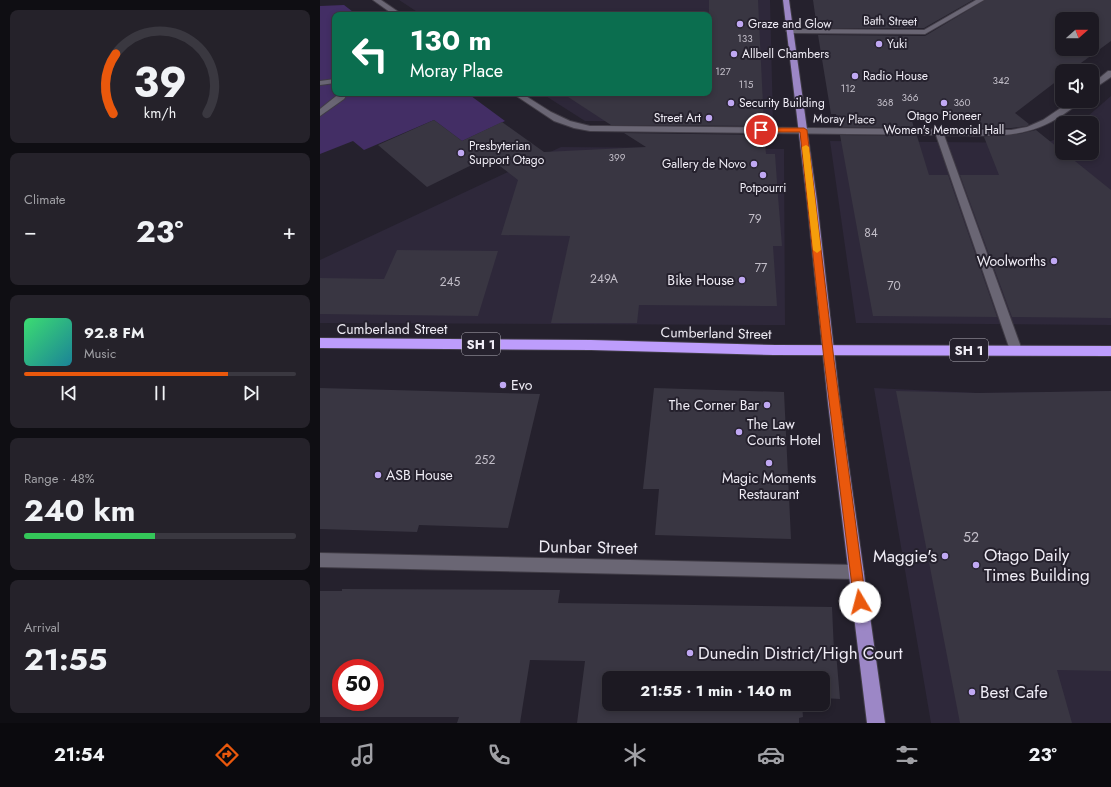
<!DOCTYPE html>
<meta charset="utf-8">
<style>
body{margin:0;font-family:Jost,sans-serif;background:#25222a;color:#f1f3f6;height:100vh;display:flex;flex-direction:column;font-size:15px;white-space:nowrap}
*{box-sizing:border-box;margin:0}
p{font-size:13px;color:#a0a0a5}
.icon{flex:none;width:22px;height:22px;fill:none;stroke:currentColor;stroke-width:2;stroke-linecap:round;stroke-linejoin:round}
.map{position:relative;flex:1;overflow:hidden}
.details{display:flex;flex-direction:column;gap:10px;padding:10px;background:#0f0e13;width:320px}
.details>*{flex:none}
.top-card{position:absolute;left:12px;top:12px;width:380px;height:84px;border-radius:8px;box-shadow:0 2px 6px #0003,0 0 0 1px #3a3840;background:#0b6e4f;color:#fff;overflow:hidden}
.needle{width:26px;rotate:69deg}
.fabs{position:absolute;left:735px;top:12px;display:grid;gap:8px}
.fabs a{display:grid;place-items:center;width:44px;height:44px;border-radius:8px;background:#1c1922;box-shadow:0 2px 6px #0003,0 0 0 1px #3a3840;font-size:20px}
.speed{position:absolute;left:12px;top:659px;display:flex;gap:8px;font-size:20px;font-weight:700;text-align:center}
.speed>*{display:grid;place-content:center;width:52px;height:52px;border-radius:50%;background:#1c1922;box-shadow:0 2px 6px #0003,0 0 0 1px #3a3840;line-height:1}
.speed .limit{border:6px solid #d22;background:#fff;color:#111}
.pin{position:absolute;display:grid;place-items:center;width:34px;height:34px;color:#fff;margin:-17px;border:2px solid #fff;border-radius:50%;box-shadow:0 1px 4px #0007}
.me{position:absolute;width:44px;margin:-22px;rotate:352deg;stroke-linejoin:round;filter:drop-shadow(0 0 3px #0008)}
.turn{display:flex;align-items:center;gap:14px;height:84px;padding:0 12px;font-size:18px}
.turn .icon{width:52px;height:52px;stroke-width:2.5}
.turn b{display:block;font-size:28px;line-height:34px}
.big{font-size:30px;font-weight:700;line-height:1.1}
.details .card{flex:1;display:flex;flex-direction:column;justify-content:center;gap:6px;min-width:0;padding:0 14px;border-radius:8px;background:#25222a}
.details .dial{align-items:center;gap:0}
.dial svg{height:104px;overflow:visible;fill:none;stroke:#3a3840;stroke-width:7;stroke-linecap:round;text-anchor:middle}
.dial text{fill:#f1f3f6;stroke:none}
.song{display:flex;align-items:center;gap:12px}
.cover{width:48px;height:48px;border-radius:6px;background:linear-gradient(135deg,hsl(140 70% 55%),hsl(190 70% 35%))}
.played{height:4px;border-radius:2px;background:linear-gradient(90deg,#ea580c 75%,#3a3840 75%)}
.keys{display:flex;justify-content:space-around;direction:ltr}
.heat{display:flex;justify-content:space-between;align-items:center;font-size:22px;direction:ltr}
.charge{height:6px;border-radius:3px;background:linear-gradient(90deg,#34c759 48%,#3a3840 0)}
.trip{position:absolute;left:282px;top:671px;width:228px;height:40px;border-radius:8px;background:#1c1922;box-shadow:0 2px 6px #0003,0 0 0 1px #3a3840;font-weight:700;line-height:40px;text-align:center}
.menu{display:flex;height:64px;justify-content:space-around;align-items:center;background:#0b0a0e;color:#a0a0a5}
.menu .icon{width:28px;height:28px}
.menu .selected{color:#ea580c}
.menu b{font-size:18px;color:#f1f3f6}
main{display:flex;flex:1;min-height:0}
.map>svg:first-child{display:block}
.built{fill:#2e283a}
.green{fill:#432e65}
.building{fill:#393642;fill-rule:evenodd}
.lines{fill:none;stroke-linecap:round;stroke-linejoin:round}
.minor-casing{stroke:#403c46;stroke-width:2}
.major-casing{stroke:#403c46;stroke-width:2}
.highway-casing{stroke:#403c46;stroke-width:2}
.minor{fill:#6a6674;fill-rule:evenodd}
.major{fill:#9c87c6;fill-rule:evenodd}
.highway{fill:#bd9dfc;fill-rule:evenodd}
.route{fill:#ea580c;stroke:#983908}
.slow{fill:#f59e0b}
.poi-dot{fill:#c0a8f3;stroke:#25212d;stroke-width:1.5}
.labels{text-anchor:middle;dominant-baseline:central;stroke-width:4;stroke-linejoin:round;paint-order:stroke}
.far-number-label{font-size:10px;fill:#c2bec8}
.far-street-label{font-size:12px;fill:#efecf5;stroke:#25212d}
.far-poi-label{font-size:12px;fill:#efecf5;stroke:#25212d;text-anchor:start}
.number-label{font-size:12px;fill:#c2bec8}
.shield{fill:#25212d;stroke:#b2afb9;stroke-width:1}
.shield-label{font-size:13px;font-weight:bold;fill:#efecf5}
.poi-label{font-size:14px;fill:#efecf5;stroke:#25212d;text-anchor:end}
.street-label{font-size:14px;fill:#efecf5;stroke:#25212d}
.near-number-label{font-size:14px;fill:#c2bec8}
.near-street-label{font-size:17px;fill:#efecf5;stroke:#25212d}
.near-poi-label{font-size:17px;fill:#efecf5;stroke:#25212d;text-anchor:start}
</style>
<main>
<section class="details">
<div class="card dial"><svg viewBox="0 0 100 80">
<path d="M14 69A42 42 0 1 1 86 69"/>
<path d="M14 69A42 42 0 0 1 16 23" stroke="#ea580c"/>
<text x="50" y="56" font-size="32" font-weight="700">39</text>
<text x="50" y="72" font-size="11">km/h</text>
</svg></div>
<div class="card"><p>Climate</p>
<div class="heat"><a>−</a><b class="big">23°</b><a>+</a></div>
</div>
<div class="card">
<div class="song"><i class="cover"></i><div><b>92.8 FM</b><p>Music</p></div></div>
<div class="played"></div>
<div class="keys"><svg class="icon" aria-label="previous" viewBox="0 0 24 24"><path d="M18 5L8 12l10 7zM5 5v14"/></svg><svg class="icon" aria-label="pause" viewBox="0 0 24 24"><path d="M8 5v14M16 5v14"/></svg><svg class="icon" aria-label="next" viewBox="0 0 24 24"><path d="M6 5l10 7-10 7zM19 5v14"/></svg></div>
</div>
<div class="card"><p>Range · 48%</p><b class="big">240 km</b><div class="charge"></div></div>
<div class="card"><p>Arrival</p><b class="big">21:55</b></div>
</section>
<div class="map">
<svg width="791" height="723" viewBox="0 0 791 723">
<rect width="100%" height="100%" fill="#25212d"/>
<g class="built">
<polygon points="79,0 450,0 453,122 265,121 221,93 389,93 389,15 102,15"/>
<polygon points="791,96 791,325 536,323 510,141 713,143 728,142 742,137 742,153 772,153 772,123 760,123"/>
<polygon points="241,147 464,149 465,325 0,323 0,260"/>
<polygon points="554,388 657,393 791,391 791,723 611,723"/>
</g>
<polygon class="green" points="24,5 37,15 15,15 15,93 147,93 185,121 142,141 114,120 44,150 33,141 0,154 0,6"/>
<g class="building">
<polygon points="389,0 438,0 444,126 291,125 242,93 389,93"/>
<polygon points="493,0 653,0 604,28 497,28"/>
<path d="M665,0H791V41L750,71H742V77L695,113L709,124L707,126L691,128H660L655,115L590,114L594,128L519,127L516,114H511L498,35L605,36ZM742,19H772V49H742Z"/>
<polygon points="114,120 142,141 182,122 224,152 326,147 304,133 444,135 446,154 455,154 458,196 462,246 453,246 457,306 319,305 317,323 231,323 250,236 181,235 198,180 168,157 107,187 58,145"/>
<polygon points="716,130 742,151 742,153 745,153 791,190 791,318 692,317 640,175 679,175 664,137 699,134"/>
<polygon points="520,135 597,136 609,175 628,175 677,317 553,316"/>
<polygon points="77,250 178,251 158,316 0,314 0,278 64,279"/>
<polygon points="0,388 220,394 188,528 99,525 97,532 0,529"/>
<polygon points="334,388 464,392 471,539 335,535 339,489 323,489"/>
<polygon points="576,391 657,393 791,391 791,671 737,670 752,723 640,723"/>
<path d="M22,589L240,590L238,603L512,607L514,652H516L520,699L503,698V678H289V704H482L483,717L479,718V723H257L265,661L210,660L200,723H137L139,717H0V591H22ZM21,668H55V702H21Z"/>
</g>
<g class="lines">
<defs>
<g id="minor">
<polygon points="53,0 61,0 83,15 74,15"/>
<polygon points="656,0 664,0 605,34 470,33 466,31 470,29 604,30"/>
<polygon points="788,71 791,71 791,77 772,90 772,84"/>
<polygon points="15,79 15,83 0,85 0,81"/>
<polygon points="20,93 28,93 24,99 0,116 0,109"/>
<path d="M192,93H201L231,112L250,121L270,126H284L691,130L707,127L723,120L751,101H760C755,107 747,112 741,116C704,141 666,135 624,135L702,350L700,353L696,355L692,353L690,350L616,135L270,131L254,128L234,121Z"/>
<polygon points="0,553 536,565 541,567 544,572 541,577 536,579 0,567"/>
</g>
<polygon id="major" points="463,0 469,0 497,201 520,403 565,723 547,723 508,403 487,201"/>
<polygon id="highway" points="0,338 271,340 454,345 791,346 791,356 454,355 271,350 0,348"/>
</defs>
<use href="#minor" class="minor-casing"/>
<use href="#major" class="major-casing"/>
<use href="#highway" class="highway-casing"/>
<use href="#minor" class="minor"/>
<use href="#major" class="major"/>
<use href="#highway" class="highway"/>
</g>
<polygon class="route" points="438,128 484,128 487,130 514,360 546,602 544,606 540,608 536,606 534,602 504,360 480,132 441,132 437,130"/>
<polygon class="slow" points="486,145 489,147 501,250 497,253 493,250 482,147"/>
<g class="poi-dot">
<circle cx="420" cy="24" r="4"/>
<circle cx="559" cy="44" r="4"/>
<circle cx="414" cy="54" r="4"/>
<circle cx="535" cy="76" r="4"/>
<circle cx="411" cy="103" r="4"/>
<circle cx="624" cy="103" r="4"/>
<circle cx="389" cy="118" r="4"/>
<circle cx="141" cy="153" r="4"/>
<circle cx="434" cy="164" r="4"/>
<circle cx="443" cy="175" r="4"/>
<circle cx="734" cy="261" r="4"/>
<circle cx="422" cy="280" r="4"/>
<circle cx="183" cy="385" r="4"/>
<circle cx="447" cy="405" r="4"/>
<circle cx="419" cy="432" r="4"/>
<circle cx="449" cy="463" r="4"/>
<circle cx="58" cy="475" r="4"/>
<circle cx="625" cy="556" r="4"/>
<circle cx="656" cy="565" r="4"/>
<circle cx="370" cy="653" r="4"/>
<circle cx="652" cy="692" r="4"/>
</g>
<g class="labels">
<g class="far-number-label">
<text x="425" y="38">133</text>
<text x="403" y="71">127</text>
<text x="681" y="80">342</text>
<text x="426" y="84">115</text>
<text x="528" y="88">112</text>
<text x="590" y="97">366</text>
<text x="565" y="102">368</text>
<text x="642" y="102">360</text>
<text x="297" y="157">399</text>
</g>
<g class="far-street-label">
<text transform="translate(570 21) rotate(1)">Bath Street</text>
<text transform="translate(524 119) rotate(1)">Moray Place</text>
</g>
<g class="far-poi-label">
<text x="428" y="24">Graze and Glow</text>
<text x="567" y="44">Yuki</text>
<text x="422" y="54">Allbell Chambers</text>
<text x="543" y="76">Radio House</text>
<text x="419" y="103">Security Building</text>
<text x="624" y="116" text-anchor="middle">Otago Pioneer<tspan x="624" dy="14">Women's Memorial Hall</tspan></text>
<text x="381" y="118" text-anchor="end">Street Art</text>
<text x="149" y="146">Presbyterian<tspan x="149" dy="14">Support Otago</tspan></text>
<text x="426" y="164" text-anchor="end">Gallery de Novo</text>
<text x="443" y="188" text-anchor="middle">Potpourri</text>
</g>
<g class="number-label">
<text x="435" y="219">79</text>
<text x="551" y="233">84</text>
<text x="441" y="268">77</text>
<text x="284" y="279">249A</text>
<text x="130" y="282">245</text>
<text x="574" y="286">70</text>
<text x="165" y="460">252</text>
</g>
<g class="shield">
<rect x="142" y="333" width="38" height="22" rx="3"/>
<rect x="630" y="339" width="38" height="22" rx="3"/>
</g>
<g class="shield-label">
<text x="161" y="344">SH 1</text>
<text x="649" y="350">SH 1</text>
</g>
<g class="poi-label">
<text x="726" y="261">Woolworths</text>
<text x="414" y="280">Bike House</text>
<text x="191" y="385" text-anchor="start">Evo</text>
<text x="439" y="405">The Corner Bar</text>
<text x="427" y="424" text-anchor="start">The Law<tspan x="427" dy="16">Courts Hotel</tspan></text>
<text x="66" y="475" text-anchor="start">ASB House</text>
<text x="449" y="478" text-anchor="middle">Magic Moments<tspan x="449" dy="16">Restaurant</tspan></text>
</g>
<g class="street-label">
<text x="72" y="329">Cumberland Street</text>
<text transform="translate(396 333) rotate(1)">Cumberland Street</text>
</g>
<g class="near-number-label">
<text x="651" y="537">52</text>
</g>
<g class="near-street-label">
<text transform="translate(268 547) rotate(1)">Dunbar Street</text>
</g>
<g class="near-poi-label">
<text x="664" y="555">Otago Daily<tspan x="664" dy="20">Times Building</tspan></text>
<text x="617" y="556" text-anchor="end">Maggie's</text>
<text x="378" y="653">Dunedin District/High Court</text>
<text x="660" y="692">Best Cafe</text>
</g>
</g>
</svg>
<div class="fabs">
<a><svg class="needle" viewBox="-14 -14 28 28"><path d="M0-13l5 13h-10z" fill="#e53935"/><path d="M0 13l5-13h-10z" fill="#a0a0a5"/></svg></a>
<a><svg class="icon" aria-label="sound" viewBox="0 0 24 24"><path d="M4 9h4l5-4v14l-5-4H4zM17 9q2 3 0 6"/></svg></a>
<a><svg class="icon" aria-label="layers" viewBox="0 0 24 24"><path d="M12 4l9 5-9 5-9-5zM3 14l9 5 9-5"/></svg></a>
</div>
<div class="speed"><div class="limit">50</div></div>
<div class="pin" style="left:441px;top:130px;background:#d93025"><svg class="icon" aria-label="arrive" viewBox="0 0 24 24"><path d="M6 21V4h12l-3 4 3 4H6"/></svg></div>
<svg class="me" style="left:540px;top:602px" viewBox="-20 -20 40 40"><circle r="19" fill="#fff"/><path d="M0-13L10 11 0 6-10 11z" fill="#ea580c"/></svg>
<div class="trip">21:55 · 1 min · 140 m</div>
<div class="top-card">
<div class="turn"><svg class="icon" aria-label="left" viewBox="0 0 24 24"><path d="M17 20v-9H6M10 6l-5 5 5 5"/></svg><div><b>130 m</b>Moray Place</div></div>
</div>
</div>
</main>
<nav class="menu">
<b>21:54</b>
<svg class="icon selected" aria-label="directions" viewBox="0 0 24 24"><path d="M12 3l9 9-9 9-9-9zM9 14v-3h6M13 9l2 2-2 2"/></svg>
<svg class="icon" aria-label="music" viewBox="0 0 24 24"><path d="M9 18V5l10-2v13"/><circle cx="6" cy="18" r="3"/><circle cx="16" cy="16" r="3"/></svg>
<svg class="icon" aria-label="phone" viewBox="0 0 24 24"><path d="M5 4h4l2 5-3 2q2 4 5 5l2-3 5 2v4C11 20 4 13 5 4z"/></svg>
<svg class="icon" aria-label="climate" viewBox="0 0 24 24"><path d="M12 3v18M4 7l16 10M4 17L20 7"/></svg>
<svg class="icon" aria-label="car" viewBox="0 0 24 24"><path d="M5 17H2v-5l4-1 3-4h7l3 4 3 1v5h-3M9 17h6M6 11h13"/><circle cx="7" cy="17" r="2"/><circle cx="17" cy="17" r="2"/></svg>
<svg class="icon" aria-label="filters" viewBox="0 0 24 24"><path d="M4 7h16M4 17h16"/><circle cx="9" cy="7" r="2"/><circle cx="15" cy="17" r="2"/></svg>
<b>23°</b>
</nav>
